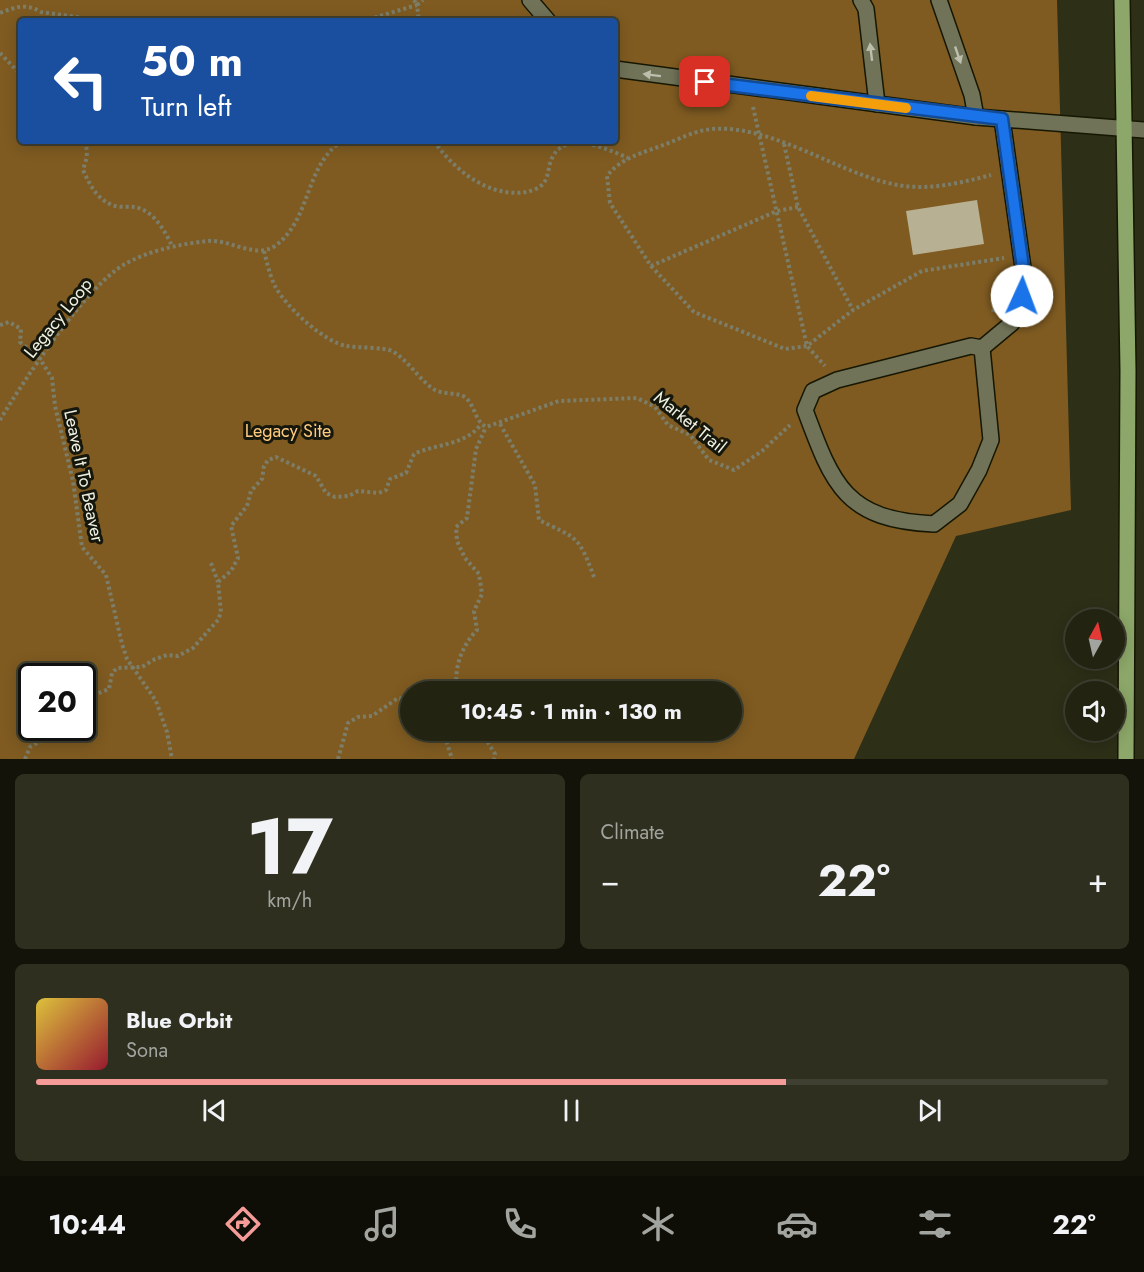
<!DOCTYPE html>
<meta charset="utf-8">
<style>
body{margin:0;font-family:Jost,sans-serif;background:#2e2f1f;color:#f1f3f6;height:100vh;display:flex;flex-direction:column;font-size:22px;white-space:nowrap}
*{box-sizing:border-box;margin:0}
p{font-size:20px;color:#a2a49f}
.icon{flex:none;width:33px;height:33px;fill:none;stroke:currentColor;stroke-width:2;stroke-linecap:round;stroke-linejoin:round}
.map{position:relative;height:759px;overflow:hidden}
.panel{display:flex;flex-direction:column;gap:15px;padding:15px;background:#131309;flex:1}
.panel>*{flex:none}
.top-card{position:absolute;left:18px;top:18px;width:600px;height:126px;border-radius:6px;box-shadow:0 3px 15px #0003,0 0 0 2px #3f4031;background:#1a4fa0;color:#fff;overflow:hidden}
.needle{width:39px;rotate:8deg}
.buttons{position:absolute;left:1065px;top:609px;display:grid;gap:12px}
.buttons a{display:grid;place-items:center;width:60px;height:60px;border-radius:50%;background:#222311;box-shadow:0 3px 15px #0003,0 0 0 2px #3f4031;font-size:30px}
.speed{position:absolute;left:18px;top:663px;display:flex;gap:12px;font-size:30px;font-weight:700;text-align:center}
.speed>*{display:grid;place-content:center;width:78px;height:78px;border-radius:50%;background:#222311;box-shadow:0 3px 15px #0003,0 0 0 2px #3f4031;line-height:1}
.speed .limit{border:3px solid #111;border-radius:9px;background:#fff;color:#111}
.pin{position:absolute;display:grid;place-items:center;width:51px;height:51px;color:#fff;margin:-26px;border-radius:12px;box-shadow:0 3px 9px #0006}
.me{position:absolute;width:66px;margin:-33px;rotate:2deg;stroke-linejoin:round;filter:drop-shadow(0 0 4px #0008)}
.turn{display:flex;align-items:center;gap:21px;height:126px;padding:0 24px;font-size:27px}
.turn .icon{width:78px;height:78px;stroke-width:2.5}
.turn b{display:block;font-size:42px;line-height:51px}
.big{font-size:45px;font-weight:700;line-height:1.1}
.panel .tile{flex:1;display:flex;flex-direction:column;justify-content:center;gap:9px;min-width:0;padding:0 21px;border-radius:9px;background:#2e2f1f}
.panel .dial{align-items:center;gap:0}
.dial b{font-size:78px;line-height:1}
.song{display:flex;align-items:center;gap:18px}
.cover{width:72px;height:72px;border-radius:9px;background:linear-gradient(135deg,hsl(50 70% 55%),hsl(350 70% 35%))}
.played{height:6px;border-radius:3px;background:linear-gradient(90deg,#f59b98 70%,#3f4031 70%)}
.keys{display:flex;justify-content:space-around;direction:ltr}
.heat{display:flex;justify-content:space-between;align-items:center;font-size:33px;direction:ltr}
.panel .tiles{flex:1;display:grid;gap:15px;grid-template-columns:1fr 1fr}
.tile:last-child{grid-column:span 2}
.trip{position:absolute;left:400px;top:681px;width:342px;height:60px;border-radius:30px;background:#222311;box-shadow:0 3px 15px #0003,0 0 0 2px #3f4031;font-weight:700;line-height:60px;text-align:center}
.dock{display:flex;height:96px;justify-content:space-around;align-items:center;background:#0e0e07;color:#a2a49f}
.dock .icon{width:42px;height:42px}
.dock .active{color:#f59b98}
.dock b{font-size:27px;color:#f1f3f6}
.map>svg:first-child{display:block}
.forest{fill:#7f5b21;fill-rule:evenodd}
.building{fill:#b8b093}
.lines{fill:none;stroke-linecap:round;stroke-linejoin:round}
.minor-casing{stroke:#161702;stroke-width:18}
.major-casing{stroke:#161702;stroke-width:18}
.path{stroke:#7c7e69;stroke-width:4;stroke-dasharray:3 3;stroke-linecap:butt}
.minor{stroke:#707358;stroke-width:15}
.major{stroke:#8ca769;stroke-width:15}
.oneway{fill:#bcbfab}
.route-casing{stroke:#114b97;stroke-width:15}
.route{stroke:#1a73e8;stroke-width:10}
.slow{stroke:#f59e0b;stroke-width:10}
.labels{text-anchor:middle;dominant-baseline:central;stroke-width:6;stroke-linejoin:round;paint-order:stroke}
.street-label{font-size:18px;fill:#eff1e2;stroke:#15160c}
.park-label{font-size:18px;fill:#feca7e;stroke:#15160c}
</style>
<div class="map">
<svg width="1144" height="759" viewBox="0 0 1144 759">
<rect width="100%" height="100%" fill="#2d2f17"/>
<path class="forest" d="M0,0H1057L1071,510L956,536L854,759H0ZM21,21H615V141H21ZM32,676H82V728H32ZM411,692H732V730H411Z"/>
<polygon class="building" points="977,200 984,244 913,255 906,211"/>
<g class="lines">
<defs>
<g id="minor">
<polyline points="530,0 548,21"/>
<polyline points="861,0 866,9 877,104"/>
<polyline points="939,0 972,95 976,117"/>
<polyline points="615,69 976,117 1144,130"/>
<path d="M971,346L982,348L991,440L979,470L960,504L934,524C846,520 833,486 805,410L813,391L837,380Z"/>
<polyline points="982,348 1012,323 1019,309 1025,282 1002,119"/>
</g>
<polyline id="major" points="1122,0 1128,371 1126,759"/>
</defs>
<use href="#minor" class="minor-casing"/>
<use href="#major" class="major-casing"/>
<g class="path">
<polyline points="414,0 417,5 423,0"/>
<path d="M0,13C15,7 26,3 41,12L105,21"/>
<polyline points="363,21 417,5 419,21"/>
<polyline points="0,53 21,75"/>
<polyline points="753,107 807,346 825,366"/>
<path d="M86,141L87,157L83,170C90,185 96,198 112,205C119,208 128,206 135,207C154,211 165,231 172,246"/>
<path d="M434,141C454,170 489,198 526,192C532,191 539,188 543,184C549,177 548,166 552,158C566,129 607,149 628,158"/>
<polyline points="784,144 798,207 853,310"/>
<path d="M798,207L777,211L651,266L610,203L607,176C620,159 639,154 658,147C673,142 689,133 705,130C763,120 833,170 888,183C924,192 956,184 991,175"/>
<path d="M264,251C267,263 270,276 275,286C285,306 325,343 347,346C357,348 384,347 392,351C408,360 417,377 432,388C442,396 458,391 466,398C475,406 475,421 486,427L559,401L637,398L655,407L668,425L690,435L709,460L734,470L762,451L790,425"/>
<polyline points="651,266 694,312 785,349 807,346 853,310 922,271 1004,258"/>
<polyline points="993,312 1003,276"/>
<polyline points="0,325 9,322 21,329 20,342 40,359 52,378 55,406 73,481 82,547 106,575 122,644 127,659 156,701 167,732 172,759"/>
<path d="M0,420C24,380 86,286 125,264C150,250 181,244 208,241C229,239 256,259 275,246C312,219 304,166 342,141"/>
<path d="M500,424L535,485L539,520C577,539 578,534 594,577"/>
<polyline points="211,563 218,582"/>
<path d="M458,692C452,671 462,645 477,630L474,611L482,594L479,574L465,558L457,541L456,527L467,518L476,449L486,427"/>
<path d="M82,700L109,689L112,673L117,668L142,667L155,659L167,655L178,656L193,648L218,620L221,612L218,582L231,571L238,558L231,526L247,506L251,491L262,479L264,466L268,460L276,457L316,476L326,493L335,497L349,496L358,491L379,493L386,490L390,479L406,473L414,454C435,444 467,445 481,424"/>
<polyline points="443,730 452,759"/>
<polyline points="486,730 487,741 495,754 494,759"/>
<polyline points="25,759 30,747 64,728"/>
<polyline points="338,759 348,723 358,717 372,716 398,698 404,699 411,709"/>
</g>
<use href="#minor" class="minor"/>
<use href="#major" class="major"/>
</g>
<defs><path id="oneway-solid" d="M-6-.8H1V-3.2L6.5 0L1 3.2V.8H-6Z" transform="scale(1.5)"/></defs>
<g class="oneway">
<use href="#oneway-solid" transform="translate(871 52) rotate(-97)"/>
<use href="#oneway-solid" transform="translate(958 55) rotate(71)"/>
<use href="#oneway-solid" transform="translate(652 75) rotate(-173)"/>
</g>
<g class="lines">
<defs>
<polyline id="route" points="705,82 1002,119 1025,282 1022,296"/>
</defs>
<use href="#route" class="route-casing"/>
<use href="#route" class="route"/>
<polyline class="slow" points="811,96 906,108"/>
</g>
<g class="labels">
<g class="street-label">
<text transform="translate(58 318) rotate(-51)">Legacy Loop</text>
<text transform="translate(690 422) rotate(39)">Market Trail</text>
<text transform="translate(84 476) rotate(78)">Leave It To Beaver</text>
</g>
<g class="park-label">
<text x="288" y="431">Legacy Site</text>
</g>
</g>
</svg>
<div class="buttons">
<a><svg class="needle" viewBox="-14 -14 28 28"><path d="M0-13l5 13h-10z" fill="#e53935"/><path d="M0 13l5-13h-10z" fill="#a2a49f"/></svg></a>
<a><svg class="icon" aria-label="sound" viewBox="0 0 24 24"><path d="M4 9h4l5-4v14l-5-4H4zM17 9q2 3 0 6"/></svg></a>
</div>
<div class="speed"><div class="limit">20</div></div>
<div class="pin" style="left:705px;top:82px;background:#d93025"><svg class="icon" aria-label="arrive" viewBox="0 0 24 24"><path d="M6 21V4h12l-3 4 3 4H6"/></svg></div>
<svg class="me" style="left:1022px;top:296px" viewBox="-20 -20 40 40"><circle r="19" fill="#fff"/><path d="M0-13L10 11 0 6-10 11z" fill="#1a73e8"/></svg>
<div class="trip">10:45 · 1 min · 130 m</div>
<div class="top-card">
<div class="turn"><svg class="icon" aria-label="left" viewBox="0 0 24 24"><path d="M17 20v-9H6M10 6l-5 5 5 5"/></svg><div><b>50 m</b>Turn left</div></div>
</div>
</div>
<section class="panel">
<div class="tiles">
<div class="tile dial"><b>17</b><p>km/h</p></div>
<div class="tile"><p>Climate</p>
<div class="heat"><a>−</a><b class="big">22°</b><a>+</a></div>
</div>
<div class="tile">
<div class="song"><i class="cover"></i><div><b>Blue Orbit</b><p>Sona</p></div></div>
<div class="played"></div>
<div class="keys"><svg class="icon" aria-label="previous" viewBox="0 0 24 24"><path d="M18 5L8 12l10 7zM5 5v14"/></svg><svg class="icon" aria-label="pause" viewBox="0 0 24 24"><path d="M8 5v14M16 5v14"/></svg><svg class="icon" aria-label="next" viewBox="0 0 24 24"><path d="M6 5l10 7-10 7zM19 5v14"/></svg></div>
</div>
</div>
</section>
<nav class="dock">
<b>10:44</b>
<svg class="icon active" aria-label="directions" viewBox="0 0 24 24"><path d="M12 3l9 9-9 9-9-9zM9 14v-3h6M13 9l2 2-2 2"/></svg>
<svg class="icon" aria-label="music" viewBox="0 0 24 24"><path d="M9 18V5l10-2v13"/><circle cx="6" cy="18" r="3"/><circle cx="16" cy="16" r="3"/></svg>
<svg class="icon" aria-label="phone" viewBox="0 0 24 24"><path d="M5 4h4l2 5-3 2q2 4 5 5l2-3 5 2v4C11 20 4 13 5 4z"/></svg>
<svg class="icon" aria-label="climate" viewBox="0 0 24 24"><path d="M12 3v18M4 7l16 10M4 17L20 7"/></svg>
<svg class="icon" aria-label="car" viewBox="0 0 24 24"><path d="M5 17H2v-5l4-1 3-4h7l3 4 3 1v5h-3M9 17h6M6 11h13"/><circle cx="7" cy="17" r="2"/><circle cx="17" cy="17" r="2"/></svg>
<svg class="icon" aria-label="filters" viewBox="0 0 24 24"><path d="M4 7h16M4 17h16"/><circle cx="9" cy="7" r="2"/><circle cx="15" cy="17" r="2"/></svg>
<b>22°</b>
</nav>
